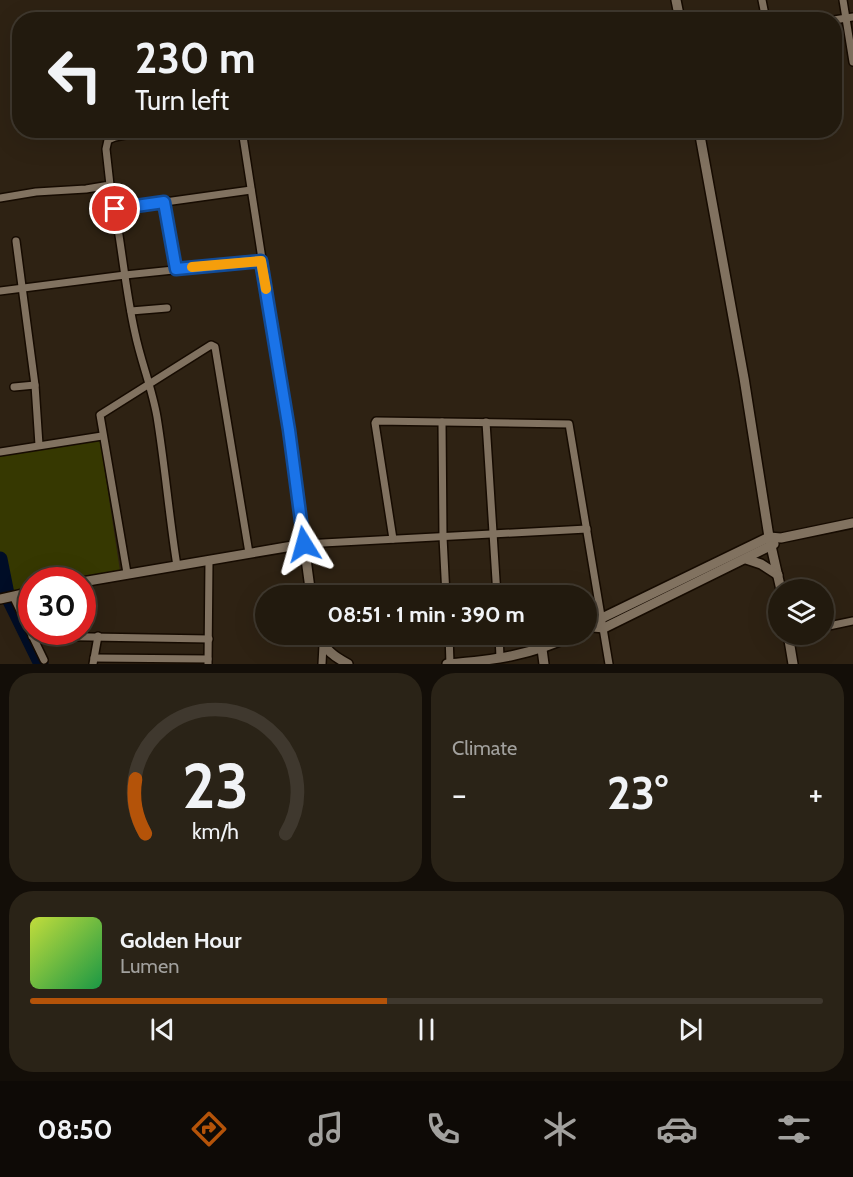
<!DOCTYPE html>
<meta charset="utf-8">
<style>
body{margin:0;font-family:Cabin,sans-serif;background:#2a2317;color:#f1f3f6;height:100vh;display:flex;flex-direction:column;font-size:22px;white-space:nowrap}
*{box-sizing:border-box;margin:0}
p{font-size:20px;color:#a2a19e}
.icon{flex:none;width:33px;height:33px;fill:none;stroke:currentColor;stroke-width:2;stroke-linecap:round;stroke-linejoin:round}
.map{position:relative;height:664px;overflow:hidden}
.drawer{display:flex;flex-direction:column;gap:9px;padding:9px;background:#130e08;flex:1}
.drawer>*{flex:none}
.top-card{position:absolute;left:12px;top:12px;width:830px;height:126px;border-radius:24px;box-shadow:0 6px 24px #0002,0 0 0 2px #3f382e;background:#221a0e;color:#f1f3f6;overflow:hidden}
.buttons{position:absolute;left:768px;top:579px;display:grid;gap:12px}
.buttons a{display:grid;place-items:center;width:66px;height:66px;border-radius:50%;background:#221a0e;box-shadow:0 6px 24px #0002,0 0 0 2px #3f382e;font-size:30px}
.speed{position:absolute;left:18px;top:567px;display:flex;gap:12px;font-size:30px;font-weight:700;text-align:center}
.speed>*{display:grid;place-content:center;width:78px;height:78px;border-radius:50%;background:#221a0e;box-shadow:0 6px 24px #0002,0 0 0 2px #3f382e;line-height:1}
.speed .limit{border:9px solid #d22;background:#fff;color:#111}
.pin{position:absolute;display:grid;place-items:center;width:51px;height:51px;color:#fff;margin:-26px;border:3px solid #fff;border-radius:50%;box-shadow:0 2px 6px #0007}
.me{position:absolute;width:66px;margin:-33px;rotate:352deg;stroke-linejoin:round;filter:drop-shadow(0 0 4px #0008)}
.turn{display:flex;align-items:center;gap:21px;height:126px;padding:0 24px;font-size:27px}
.turn .icon{width:78px;height:78px;stroke-width:2.5}
.turn b{display:block;font-size:42px;line-height:51px}
.big{font-size:45px;font-weight:800;line-height:1.1}
.drawer .card{flex:1;display:flex;flex-direction:column;justify-content:center;gap:9px;min-width:0;padding:0 21px;border-radius:24px;background:#2a2317}
.drawer .dial{align-items:center;gap:0}
.dial svg{height:156px;overflow:visible;fill:none;stroke:#3f382e;stroke-width:7;stroke-linecap:round;text-anchor:middle}
.dial text{fill:#f1f3f6;stroke:none}
.song{display:flex;align-items:center;gap:18px}
.cover{width:72px;height:72px;border-radius:9px;background:linear-gradient(135deg,hsl(70 70% 55%),hsl(140 70% 35%))}
.played{height:6px;border-radius:3px;background:linear-gradient(90deg,#b45309 45%,#3f382e 45%)}
.keys{display:flex;justify-content:space-around;direction:ltr}
.heat{display:flex;justify-content:space-between;align-items:center;font-size:33px;direction:ltr}
.drawer .tiles{flex:1;display:grid;gap:9px;grid-template-columns:1fr 1fr}
.card:last-child{grid-column:span 2}
.trip{position:absolute;left:255px;top:585px;width:342px;height:60px;border-radius:30px;background:#221a0e;box-shadow:0 6px 24px #0002,0 0 0 2px #3f382e;font-weight:800;line-height:60px;text-align:center}
.tabs{display:flex;height:96px;justify-content:space-around;align-items:center;background:#0e0a06;color:#a2a19e}
.tabs .icon{width:42px;height:42px}
.tabs .on{color:#b45309}
.tabs b{font-size:27px;color:#f1f3f6}
.map>svg:first-child{display:block}
.green{fill:#363801}
.lines{fill:none;stroke-linecap:round;stroke-linejoin:round}
.river{stroke:#000d26;stroke-width:15}
.street-casing{stroke:#160b01;stroke-width:10}
.secondary-casing{stroke:#160b01;stroke-width:12}
.street{stroke:#817260;stroke-width:7}
.secondary{stroke:#817260;stroke-width:9}
.route-casing{stroke:#114b97;stroke-width:15}
.route{stroke:#1a73e8;stroke-width:10}
.slow{stroke:#f59e0b;stroke-width:10}
</style>
<div class="map">
<svg width="853" height="664" viewBox="0 0 853 664">
<rect width="100%" height="100%" fill="#2e2213"/>
<polygon class="green" points="100,439 120,571 68,580 32,580 31,587 0,593 0,456"/>
<g class="lines">
<g class="river">
<polyline points="0,559 7,594"/>
<polyline points="10,601 41,664"/>
</g>
<defs>
<g id="street">
<polyline points="762,0 766,20"/>
<polyline points="843,0 853,62"/>
<polyline points="834,20 853,17"/>
<polyline points="242,130 291,446 304,544 587,529"/>
<path d="M110,185C121,234 124,284 135,333C141,362 152,388 157,417C165,466 169,516 177,566"/>
<polyline points="0,198 36,192 86,189 110,185 106,149 108,140 115,137 151,130"/>
<polyline points="164,202 176,269"/>
<polyline points="115,209 251,190"/>
<polyline points="16,241 35,385 39,445"/>
<polyline points="0,291 125,275 261,261"/>
<polyline points="131,311 167,308"/>
<polyline points="14,387 35,385"/>
<polyline points="442,422 443,537 446,596"/>
<polyline points="486,422 497,596"/>
<polyline points="0,452 102,436"/>
<polyline points="393,539 375,423 376,421 569,424 609,664"/>
<polyline points="127,573 100,415 211,345 215,347 249,553"/>
<polyline points="13,596 44,660"/>
<polyline points="824,627 853,621"/>
<polyline points="449,634 450,664"/>
<polyline points="499,634 500,658"/>
<polyline points="32,636 209,639"/>
<polyline points="94,658 208,659"/>
<polyline points="93,664 98,636"/>
<polyline points="208,664 209,561"/>
<polyline points="322,664 323,645"/>
</g>
<g id="secondary">
<polyline points="676,0 680,20"/>
<polyline points="699,130 744,378 769,537 781,590"/>
<polyline points="746,559 761,564 778,575"/>
<polyline points="82,582 304,544 311,596"/>
<polyline points="0,599 32,592"/>
<polyline points="593,627 604,628 774,544"/>
<polyline points="586,630 602,618 769,537 781,538 853,523"/>
<path d="M319,634C324,650 335,657 348,664"/>
<polyline points="788,634 793,664"/>
<polyline points="542,649 544,664"/>
<path d="M447,664C496,660 532,655 576,634"/>
</g>
</defs>
<use href="#street" class="street-casing"/>
<use href="#secondary" class="secondary-casing"/>
<use href="#street" class="street"/>
<use href="#secondary" class="secondary"/>
</g>
<g class="lines">
<defs>
<polyline id="route" points="115,209 164,202 176,269 261,261 289,430 304,544"/>
</defs>
<use href="#route" class="route-casing"/>
<use href="#route" class="route"/>
<polyline class="slow" points="192,267 261,261 266,289"/>
</g>
</svg>
<div class="buttons">
<a><svg class="icon" aria-label="layers" viewBox="0 0 24 24"><path d="M12 4l9 5-9 5-9-5zM3 14l9 5 9-5"/></svg></a>
</div>
<div class="speed"><div class="limit">30</div></div>
<div class="pin" style="left:115px;top:209px;background:#d93025"><svg class="icon" aria-label="arrive" viewBox="0 0 24 24"><path d="M6 21V4h12l-3 4 3 4H6"/></svg></div>
<svg class="me" style="left:304px;top:544px" viewBox="-20 -20 40 40"><path d="M0-17L14 15 0 8-14 15z" fill="#1a73e8" stroke="#fff" stroke-width="4"/></svg>
<div class="trip">08:51 · 1 min · 390 m</div>
<div class="top-card">
<div class="turn"><svg class="icon" aria-label="left" viewBox="0 0 24 24"><path d="M17 20v-9H6M10 6l-5 5 5 5"/></svg><div><b>230 m</b>Turn left</div></div>
</div>
</div>
<section class="drawer">
<div class="tiles">
<div class="card dial"><svg viewBox="0 0 100 80">
<path d="M14 69A42 42 0 1 1 86 69"/>
<path d="M14 69A42 42 0 0 1 9 41" stroke="#b45309"/>
<text x="50" y="56" font-size="32" font-weight="700">23</text>
<text x="50" y="72" font-size="11">km/h</text>
</svg></div>
<div class="card"><p>Climate</p>
<div class="heat"><a>−</a><b class="big">23°</b><a>+</a></div>
</div>
<div class="card">
<div class="song"><i class="cover"></i><div><b>Golden Hour</b><p>Lumen</p></div></div>
<div class="played"></div>
<div class="keys"><svg class="icon" aria-label="previous" viewBox="0 0 24 24"><path d="M18 5L8 12l10 7zM5 5v14"/></svg><svg class="icon" aria-label="pause" viewBox="0 0 24 24"><path d="M8 5v14M16 5v14"/></svg><svg class="icon" aria-label="next" viewBox="0 0 24 24"><path d="M6 5l10 7-10 7zM19 5v14"/></svg></div>
</div>
</div>
</section>
<nav class="tabs">
<b>08:50</b>
<svg class="icon on" aria-label="directions" viewBox="0 0 24 24"><path d="M12 3l9 9-9 9-9-9zM9 14v-3h6M13 9l2 2-2 2"/></svg>
<svg class="icon" aria-label="music" viewBox="0 0 24 24"><path d="M9 18V5l10-2v13"/><circle cx="6" cy="18" r="3"/><circle cx="16" cy="16" r="3"/></svg>
<svg class="icon" aria-label="phone" viewBox="0 0 24 24"><path d="M5 4h4l2 5-3 2q2 4 5 5l2-3 5 2v4C11 20 4 13 5 4z"/></svg>
<svg class="icon" aria-label="climate" viewBox="0 0 24 24"><path d="M12 3v18M4 7l16 10M4 17L20 7"/></svg>
<svg class="icon" aria-label="car" viewBox="0 0 24 24"><path d="M5 17H2v-5l4-1 3-4h7l3 4 3 1v5h-3M9 17h6M6 11h13"/><circle cx="7" cy="17" r="2"/><circle cx="17" cy="17" r="2"/></svg>
<svg class="icon" aria-label="filters" viewBox="0 0 24 24"><path d="M4 7h16M4 17h16"/><circle cx="9" cy="7" r="2"/><circle cx="15" cy="17" r="2"/></svg>
</nav>
